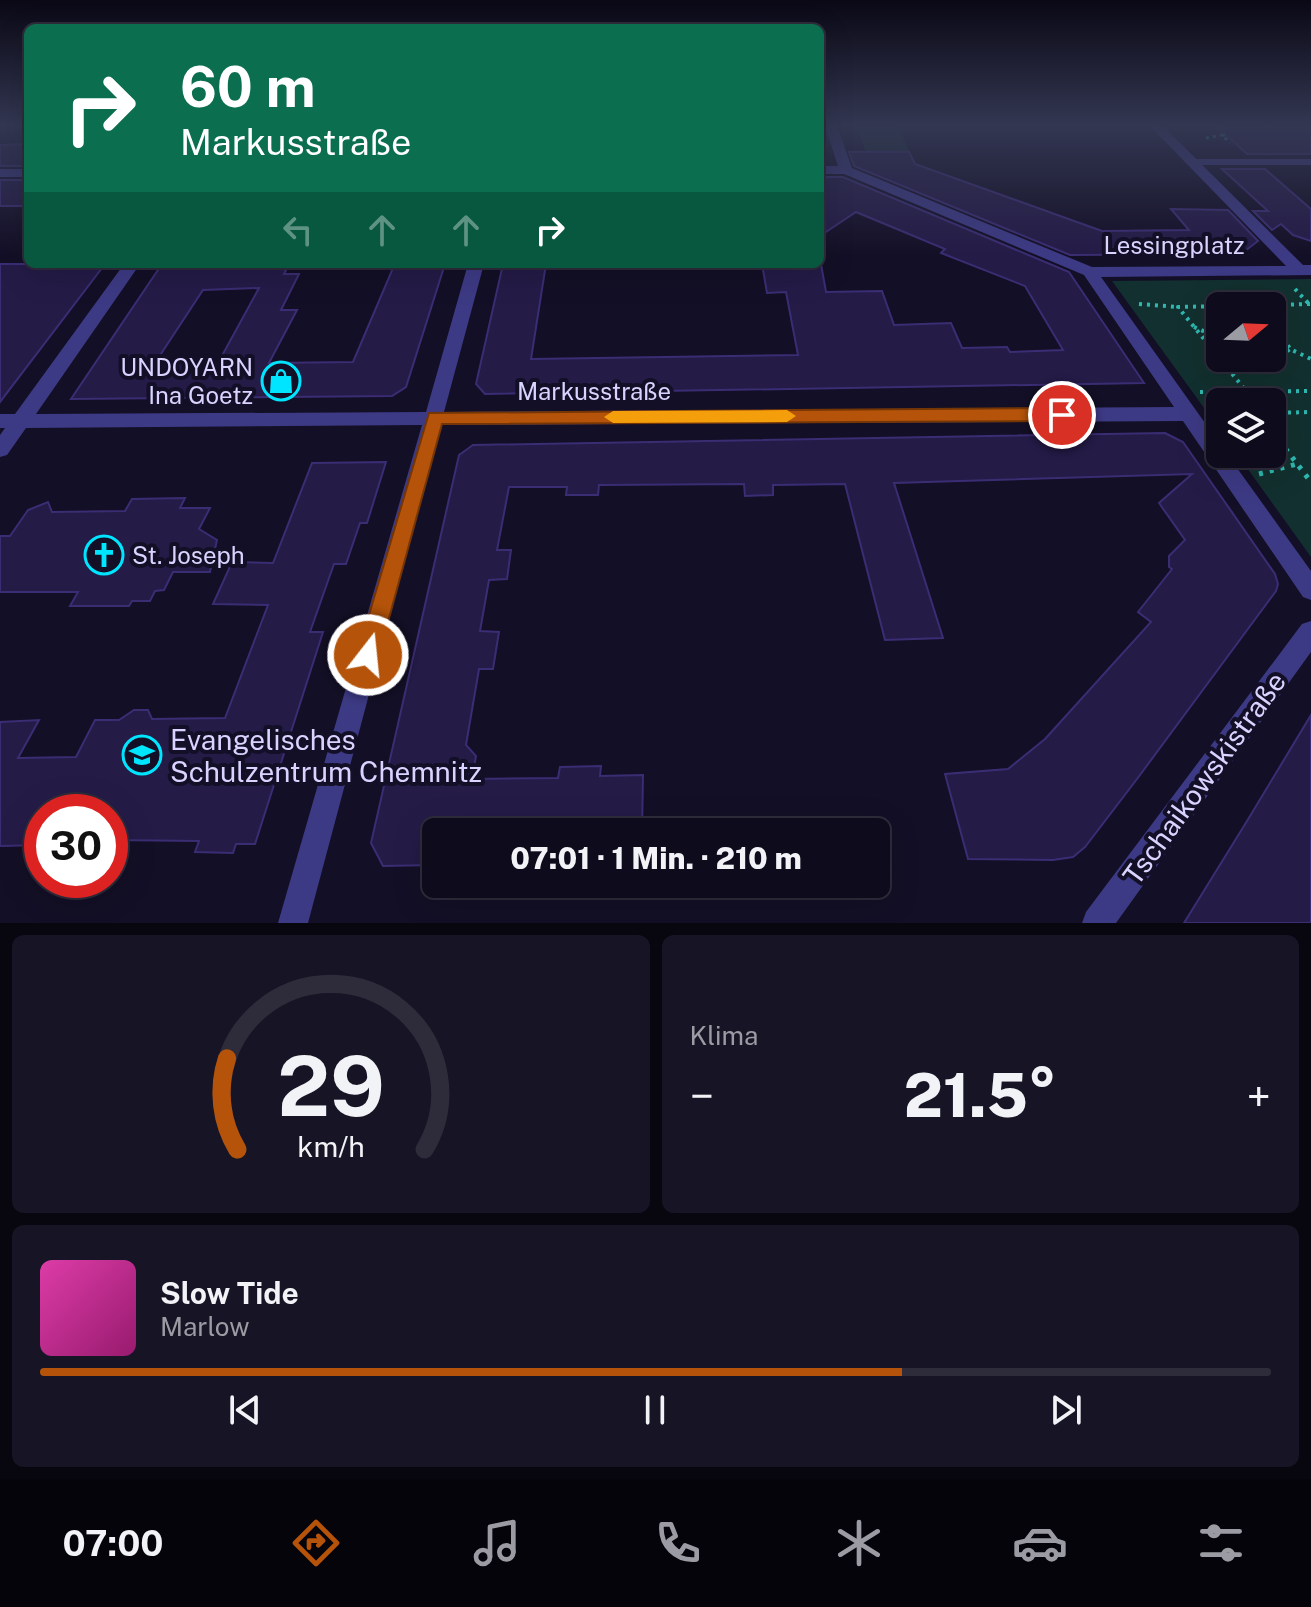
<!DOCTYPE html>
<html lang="de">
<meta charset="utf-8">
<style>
body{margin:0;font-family:"Public Sans",sans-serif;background:#171425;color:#f1f3f6;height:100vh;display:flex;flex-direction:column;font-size:30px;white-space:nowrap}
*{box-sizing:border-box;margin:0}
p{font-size:26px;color:#9b9ba3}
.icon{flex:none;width:44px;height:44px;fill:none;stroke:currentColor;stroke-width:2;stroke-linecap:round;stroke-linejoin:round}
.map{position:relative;height:923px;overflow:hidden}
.drawer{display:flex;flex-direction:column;gap:12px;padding:12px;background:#08060f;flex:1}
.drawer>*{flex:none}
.hud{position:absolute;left:24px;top:24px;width:800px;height:244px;border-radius:12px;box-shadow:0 8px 32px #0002,0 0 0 2px #2e2b3b;background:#0b6e4f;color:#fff;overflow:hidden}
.needle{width:52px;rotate:71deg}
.controls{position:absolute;left:1206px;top:292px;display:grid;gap:16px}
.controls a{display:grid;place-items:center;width:80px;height:80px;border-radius:12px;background:#0e0b1c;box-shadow:0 8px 32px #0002,0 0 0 2px #2e2b3b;font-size:40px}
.speed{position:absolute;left:24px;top:794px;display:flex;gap:16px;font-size:40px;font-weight:700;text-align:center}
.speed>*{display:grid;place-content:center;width:104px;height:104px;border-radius:50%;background:#0e0b1c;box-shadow:0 8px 32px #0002,0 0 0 2px #2e2b3b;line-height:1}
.speed .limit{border:12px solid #d22;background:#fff;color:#111}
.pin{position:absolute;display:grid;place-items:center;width:68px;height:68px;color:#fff;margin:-34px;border:4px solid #fff;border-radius:50%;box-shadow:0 2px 8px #0007}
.me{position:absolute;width:88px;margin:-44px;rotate:16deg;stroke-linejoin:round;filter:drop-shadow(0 0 6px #0008)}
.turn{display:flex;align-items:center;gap:28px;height:168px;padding:0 24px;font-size:36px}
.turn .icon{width:104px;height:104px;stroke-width:2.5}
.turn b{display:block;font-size:56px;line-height:68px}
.lanes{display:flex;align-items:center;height:76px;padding:0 24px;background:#0003;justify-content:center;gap:40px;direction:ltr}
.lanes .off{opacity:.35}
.big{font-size:60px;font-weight:800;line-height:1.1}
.drawer .card{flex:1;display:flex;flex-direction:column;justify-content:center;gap:12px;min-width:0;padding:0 28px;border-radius:12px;background:#171425}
.drawer .dial{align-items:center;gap:0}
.dial svg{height:208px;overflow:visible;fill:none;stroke:#2e2b3b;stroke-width:7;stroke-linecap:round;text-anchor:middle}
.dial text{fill:#f1f3f6;stroke:none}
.song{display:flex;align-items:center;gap:24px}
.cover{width:96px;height:96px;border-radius:12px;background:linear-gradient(135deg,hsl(320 70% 55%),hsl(320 70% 35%))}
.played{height:8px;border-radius:4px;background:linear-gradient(90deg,#b45309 70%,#2e2b3b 70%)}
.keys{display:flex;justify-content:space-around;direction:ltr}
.heat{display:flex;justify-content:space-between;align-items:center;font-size:44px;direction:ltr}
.drawer .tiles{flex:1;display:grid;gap:12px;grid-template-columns:1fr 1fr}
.card:last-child{grid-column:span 2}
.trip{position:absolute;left:422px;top:818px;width:468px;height:80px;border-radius:12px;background:#0e0b1c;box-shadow:0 8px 32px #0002,0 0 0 2px #2e2b3b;font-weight:800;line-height:80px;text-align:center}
.dock{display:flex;height:128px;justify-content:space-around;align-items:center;background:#06040b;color:#9b9ba3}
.dock .icon{width:56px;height:56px}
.dock .current{color:#b45309}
.dock b{font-size:36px;color:#f1f3f6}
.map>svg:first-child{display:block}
.green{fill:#12302f;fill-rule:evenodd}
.building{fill:#241b47;stroke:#3b2d73;stroke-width:2;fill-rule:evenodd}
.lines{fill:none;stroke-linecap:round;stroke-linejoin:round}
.path-far2{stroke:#2fb8b0;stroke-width:3;stroke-dasharray:3 4;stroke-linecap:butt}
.path-far1{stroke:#2fb8b0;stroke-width:4;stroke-dasharray:3 5;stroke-linecap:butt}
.path{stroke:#2fb8b0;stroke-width:5;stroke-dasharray:4 7;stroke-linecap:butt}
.service{fill:#3d3a85;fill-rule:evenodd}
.minor{fill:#3d3a85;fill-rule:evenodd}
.route{fill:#b45309;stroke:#753606;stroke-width:2}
.slow{fill:#f59e0b}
.labels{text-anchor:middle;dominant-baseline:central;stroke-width:8;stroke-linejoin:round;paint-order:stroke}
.street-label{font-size:24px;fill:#d9d4ff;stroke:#130f26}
.poi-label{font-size:24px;fill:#d9d4ff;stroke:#130f26;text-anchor:end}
.near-poi-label{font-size:28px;fill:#d9d4ff;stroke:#130f26;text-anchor:start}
.near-street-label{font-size:28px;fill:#d9d4ff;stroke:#130f26}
</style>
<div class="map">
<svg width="1311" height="923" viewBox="0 0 1311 923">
<rect width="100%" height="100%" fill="#130f26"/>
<g class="green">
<polygon points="856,126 898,126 909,152 866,152"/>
<path d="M1311,279V557L1237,454H1272V402H1220V430L1112,281ZM1220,306H1272V358H1220Z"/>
</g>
<g class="building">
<polygon points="1216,126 1311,126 1311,154 1247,154"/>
<polygon points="28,144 28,166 0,166 0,145"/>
<polygon points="849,152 909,152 915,164 1102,231 1189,230 1171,209 1228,210 1258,241 1241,254 1070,255 854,166"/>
<polygon points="1222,169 1265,169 1311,209 1311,241 1293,235 1281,224 1272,230 1253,211 1268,211"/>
<polygon points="820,177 843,177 1069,272 1144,383 485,394 476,384 503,264 546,264 531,359 798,355 786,292 767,293 762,264 821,264 826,292 882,291 894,325 951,323 962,348 1007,347 1010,352 1063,350 1025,286 941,253 945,249 856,212 820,236"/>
<rect x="0" y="180" width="28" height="26"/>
<polygon points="0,264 105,264 0,402"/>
<path d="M162,264H289L284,274H299L281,310H297L269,363L353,362L393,268H401L402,264H445L406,387L392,396L71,399ZM259,288L218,363H155L203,290Z"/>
<polygon points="1165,433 1183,442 1275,574 1278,584 1276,591 1137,779 1085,847 1073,857 1053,860 968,859 945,774 1008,769 1045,739 1151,622 1138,612 1172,569 1169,567 1169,556 1185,540 1159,503 1192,474 894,483 943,638 885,640 845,484 773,485 773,495 745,496 744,484 599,485 598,495 566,495 567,487 509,487 497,550 511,550 507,579 489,580 480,631 499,632 493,669 479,669 466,745 476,756 472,779 558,778 560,767 601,766 600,776 643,775 642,832 436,832 436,865 383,866 371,843 459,455 473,445"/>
<polygon points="386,462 367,523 360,523 346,564 334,564 310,632 323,632 255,844 236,844 233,853 195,852 199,841 110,840 110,812 42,812 42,845 0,846 0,722 39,720 18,758 76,757 95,720 119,720 134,710 148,710 152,719 225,718 268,605 213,604 232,562 273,563 312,463"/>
<polygon points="185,498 180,508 210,508 199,529 217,540 210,572 173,572 164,590 155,591 150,601 132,601 129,606 70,606 78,592 0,592 0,536 10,536 28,510 48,502 52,512 125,511 132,499"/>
<polygon points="1311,715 1311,923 1184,923 1247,821"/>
</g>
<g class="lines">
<g class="path-far2">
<polyline points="1225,135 1222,135 1230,143"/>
<polyline points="1206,138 1222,135"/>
</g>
<g class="path-far1">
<polyline points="1295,289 1310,305"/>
<polyline points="1139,304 1178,307"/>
<polyline points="1220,306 1178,307 1255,402"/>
<polyline points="1227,306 1311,304"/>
<polyline points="1194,327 1220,338"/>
<polyline points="1272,328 1282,335 1290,349 1311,359"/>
<polyline points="1272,354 1283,354 1290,349"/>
<polyline points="1200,392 1311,391"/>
<polyline points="1272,413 1311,412"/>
<polyline points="1272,431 1274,433"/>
</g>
<g class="path">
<polyline points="1272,431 1311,482"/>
<polyline points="1259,474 1297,464"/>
</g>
<polygon class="service" points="1311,159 1311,165 1192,165 1186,162 1192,159"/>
<g class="minor">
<polygon points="825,126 837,126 852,168 1092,267 1286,266 1150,126 1163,126 1303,265 1311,265 1311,275 1101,277 1220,444 1220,454 1227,454 1311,571 1311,600 1303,597 1183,421 441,425 308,923 278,923 422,425 26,428 7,455 0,457 0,435 5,428 0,428 0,414 15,414 124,264 140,264 36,414 426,412 468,264 484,264 444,412 1174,407 1084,275 844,174 820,174 820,166 838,166"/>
<rect x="0" y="169" width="28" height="8"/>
<polygon points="1311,621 1311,652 1116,923 1082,923 1086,912 1302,624"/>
</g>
</g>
<linearGradient id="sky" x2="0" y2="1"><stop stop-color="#0a0815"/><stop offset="0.49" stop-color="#333752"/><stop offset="1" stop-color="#333752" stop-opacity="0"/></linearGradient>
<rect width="1311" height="256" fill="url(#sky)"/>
<polygon class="route" points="1062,408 1071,415 1062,421 442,424 379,655 376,663 368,666 360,663 357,655 429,413"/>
<polygon class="slow" points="787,410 796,416 787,422 613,423 604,417 613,411"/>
<defs>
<symbol id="shop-ring" viewBox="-11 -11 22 22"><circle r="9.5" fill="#130f26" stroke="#00e5ff" stroke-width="1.5"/><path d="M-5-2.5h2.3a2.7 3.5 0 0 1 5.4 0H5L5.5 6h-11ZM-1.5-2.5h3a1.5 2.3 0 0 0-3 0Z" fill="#00e5ff"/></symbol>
<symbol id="church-ring" viewBox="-11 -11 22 22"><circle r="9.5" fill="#130f26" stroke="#00e5ff" stroke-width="1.5"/><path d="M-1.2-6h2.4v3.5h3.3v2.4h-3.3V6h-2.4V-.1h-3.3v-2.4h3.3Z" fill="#00e5ff"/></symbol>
<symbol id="school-ring" viewBox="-11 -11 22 22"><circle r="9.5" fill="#130f26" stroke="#00e5ff" stroke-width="1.5"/><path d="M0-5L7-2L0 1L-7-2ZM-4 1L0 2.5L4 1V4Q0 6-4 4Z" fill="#00e5ff"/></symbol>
</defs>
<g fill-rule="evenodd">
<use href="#shop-ring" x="259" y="359" width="44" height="44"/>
<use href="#church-ring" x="82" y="533" width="44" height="44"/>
<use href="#school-ring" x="120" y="733" width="44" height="44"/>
</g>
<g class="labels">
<g class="street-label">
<text x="1174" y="245">Lessingplatz</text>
<text x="594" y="391">Markusstraße</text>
</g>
<g class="poi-label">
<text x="253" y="367">UNDOYARN<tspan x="253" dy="28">Ina Goetz</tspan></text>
<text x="132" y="555" text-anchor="start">St. Joseph</text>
</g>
<g class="near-poi-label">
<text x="170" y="739">Evangelisches<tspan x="170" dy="32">Schulzentrum Chemnitz</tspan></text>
</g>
<g class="near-street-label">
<text transform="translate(1204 778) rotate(-54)">Tschaikowskistraße</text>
</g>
</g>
</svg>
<div class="controls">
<a><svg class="needle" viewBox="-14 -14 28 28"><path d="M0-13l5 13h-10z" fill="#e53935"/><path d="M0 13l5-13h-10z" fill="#9b9ba3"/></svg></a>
<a><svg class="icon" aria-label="layers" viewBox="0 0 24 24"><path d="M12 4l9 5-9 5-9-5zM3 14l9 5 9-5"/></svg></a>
</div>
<div class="speed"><div class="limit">30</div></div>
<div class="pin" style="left:1062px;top:415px;background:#d93025"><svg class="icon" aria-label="arrive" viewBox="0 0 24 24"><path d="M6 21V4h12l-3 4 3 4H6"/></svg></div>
<svg class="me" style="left:368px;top:655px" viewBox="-20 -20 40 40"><circle r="17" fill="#b45309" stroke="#fff" stroke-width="3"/><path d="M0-11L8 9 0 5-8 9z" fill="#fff"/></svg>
<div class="trip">07:01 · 1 Min. · 210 m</div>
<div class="hud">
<div class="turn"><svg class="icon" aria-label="right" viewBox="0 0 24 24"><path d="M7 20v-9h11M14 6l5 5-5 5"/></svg><div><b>60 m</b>Markusstraße</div></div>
<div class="lanes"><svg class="icon off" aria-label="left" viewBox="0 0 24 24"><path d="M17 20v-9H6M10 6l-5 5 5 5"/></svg><svg class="icon off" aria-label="ahead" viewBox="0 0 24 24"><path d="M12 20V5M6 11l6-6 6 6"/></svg><svg class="icon off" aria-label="ahead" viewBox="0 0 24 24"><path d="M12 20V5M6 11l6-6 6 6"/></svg><svg class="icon" aria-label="right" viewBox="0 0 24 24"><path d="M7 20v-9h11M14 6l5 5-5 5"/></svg></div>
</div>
</div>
<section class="drawer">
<div class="tiles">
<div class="card dial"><svg viewBox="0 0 100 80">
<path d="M14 69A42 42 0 1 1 86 69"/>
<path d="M14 69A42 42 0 0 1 10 34" stroke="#b45309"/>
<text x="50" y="56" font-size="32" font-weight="700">29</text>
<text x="50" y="72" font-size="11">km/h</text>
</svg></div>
<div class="card"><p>Klima</p>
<div class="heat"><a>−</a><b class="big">21.5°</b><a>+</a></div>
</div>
<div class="card">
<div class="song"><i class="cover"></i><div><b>Slow Tide</b><p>Marlow</p></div></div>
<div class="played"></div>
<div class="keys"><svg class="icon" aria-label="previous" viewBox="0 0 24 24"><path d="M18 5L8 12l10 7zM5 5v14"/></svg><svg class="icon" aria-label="pause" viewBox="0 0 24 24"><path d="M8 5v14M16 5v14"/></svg><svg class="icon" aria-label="next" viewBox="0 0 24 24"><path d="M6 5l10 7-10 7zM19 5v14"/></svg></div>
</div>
</div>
</section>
<nav class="dock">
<b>07:00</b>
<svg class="icon current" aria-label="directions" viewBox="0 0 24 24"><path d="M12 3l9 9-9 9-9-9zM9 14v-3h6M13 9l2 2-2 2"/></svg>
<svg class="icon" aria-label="music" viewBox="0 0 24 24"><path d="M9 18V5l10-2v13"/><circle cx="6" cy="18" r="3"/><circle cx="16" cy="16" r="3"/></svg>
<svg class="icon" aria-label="phone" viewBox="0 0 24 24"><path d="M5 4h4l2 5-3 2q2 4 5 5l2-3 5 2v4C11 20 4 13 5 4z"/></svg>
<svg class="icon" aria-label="climate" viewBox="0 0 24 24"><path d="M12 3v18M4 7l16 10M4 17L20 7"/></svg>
<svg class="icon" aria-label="car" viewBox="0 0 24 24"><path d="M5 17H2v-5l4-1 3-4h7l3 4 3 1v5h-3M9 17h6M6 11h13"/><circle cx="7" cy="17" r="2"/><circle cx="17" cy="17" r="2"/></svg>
<svg class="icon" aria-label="filters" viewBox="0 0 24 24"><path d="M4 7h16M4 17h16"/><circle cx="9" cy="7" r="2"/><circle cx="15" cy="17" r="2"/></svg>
</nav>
